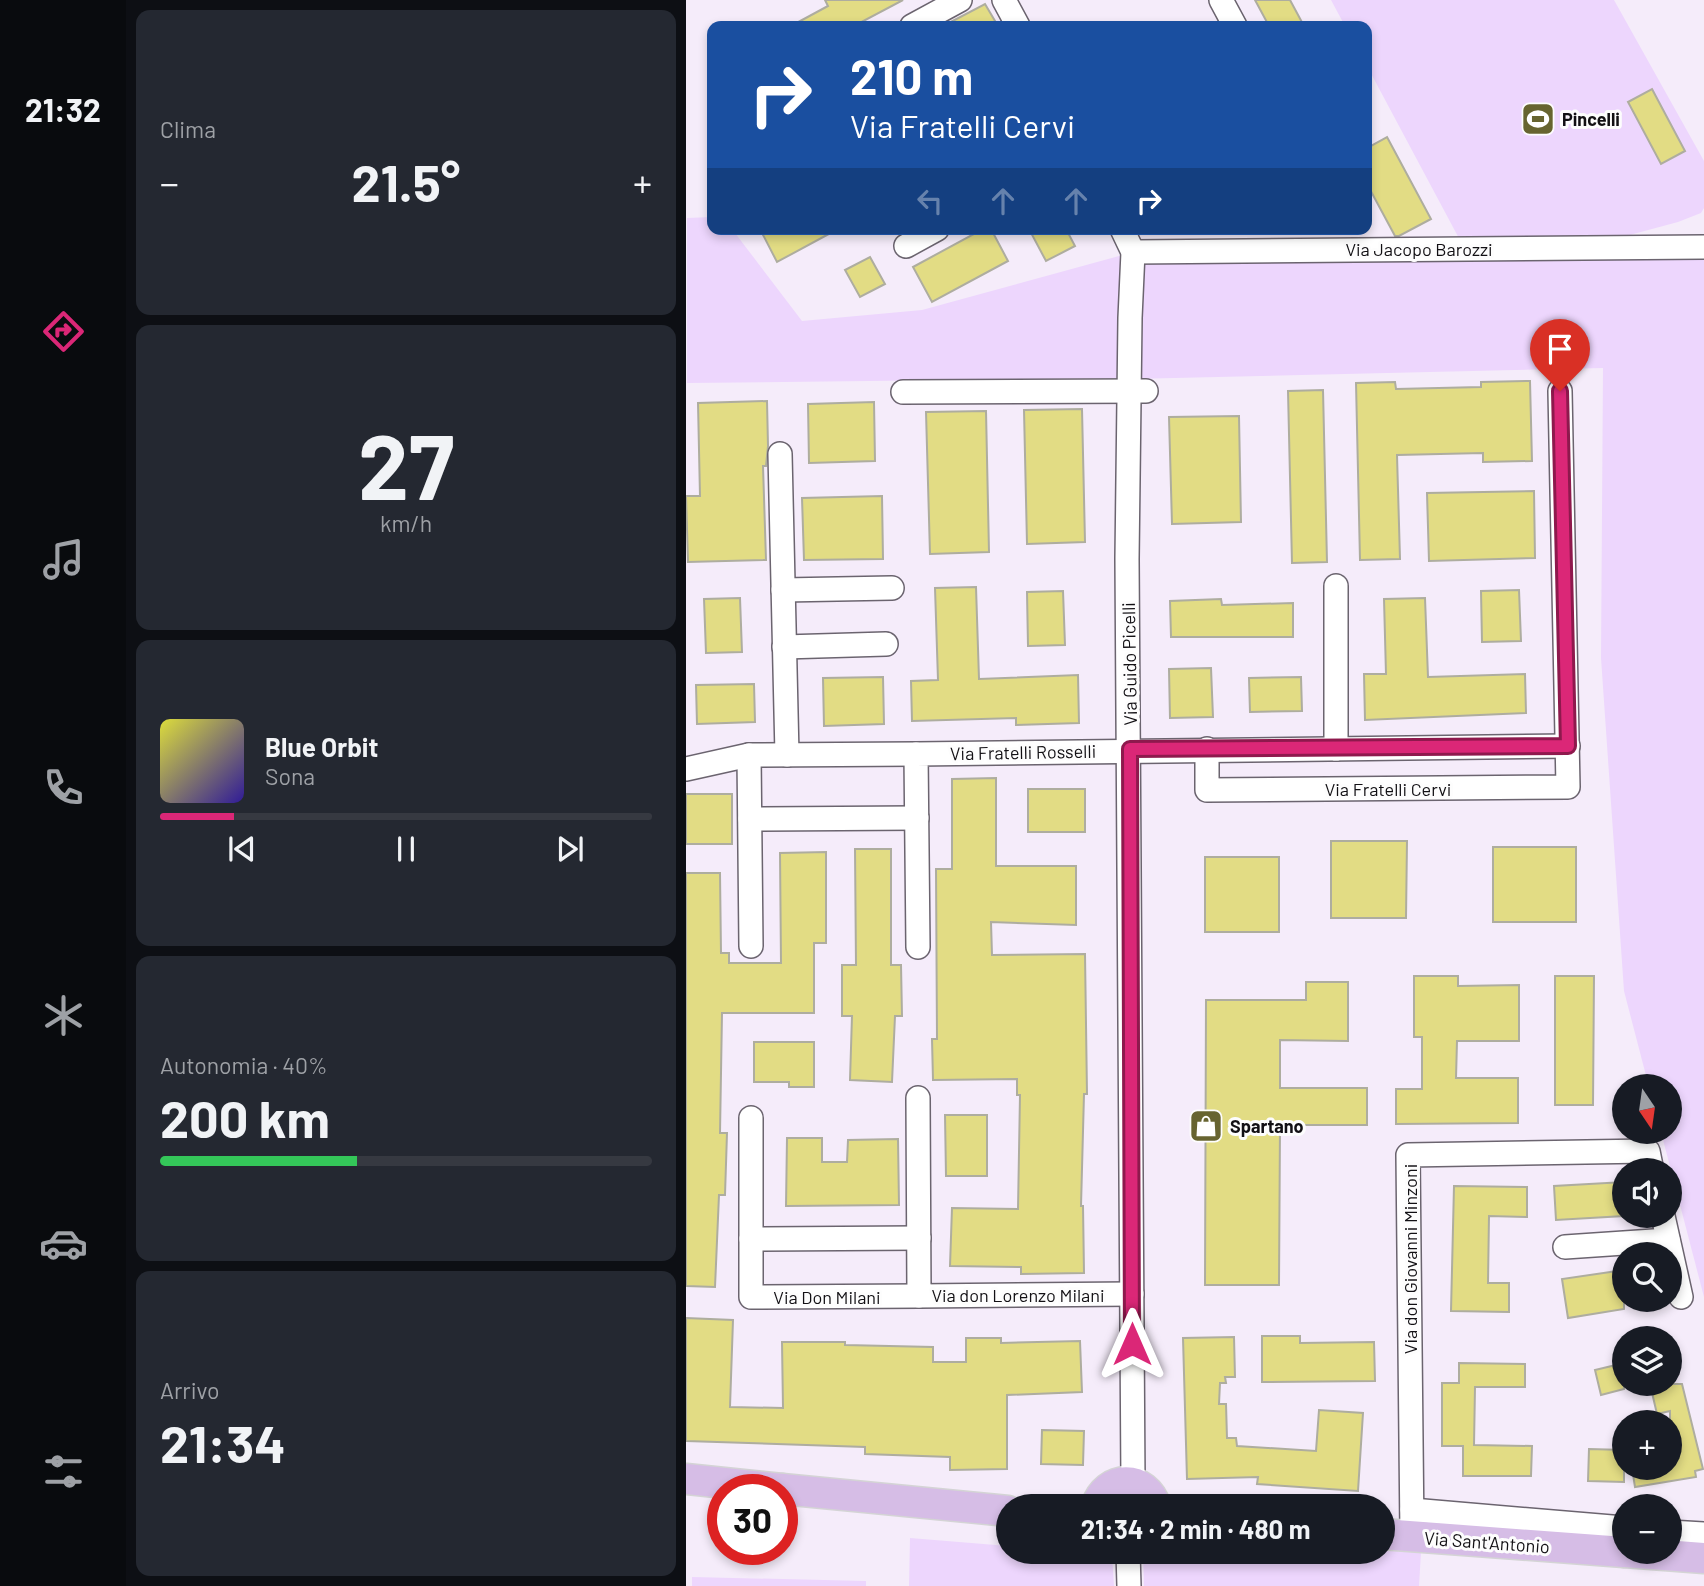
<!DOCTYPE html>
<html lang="it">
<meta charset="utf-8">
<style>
body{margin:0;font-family:Barlow,sans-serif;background:#242831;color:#f1f3f6;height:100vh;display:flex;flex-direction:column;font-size:26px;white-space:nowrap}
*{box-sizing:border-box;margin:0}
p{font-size:23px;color:#9ea1a6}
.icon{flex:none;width:38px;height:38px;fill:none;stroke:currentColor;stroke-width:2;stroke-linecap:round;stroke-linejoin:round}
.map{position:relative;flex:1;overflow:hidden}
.details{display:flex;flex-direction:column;gap:10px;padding:10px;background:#0d0f14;width:560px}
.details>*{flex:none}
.hud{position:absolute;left:21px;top:21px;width:665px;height:214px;border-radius:14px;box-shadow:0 4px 10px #0003;background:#1a4fa0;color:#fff;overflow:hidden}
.needle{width:46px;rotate:167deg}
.controls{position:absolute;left:926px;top:1074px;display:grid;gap:14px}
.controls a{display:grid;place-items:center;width:70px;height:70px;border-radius:50%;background:#171b24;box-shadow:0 4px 10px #0003;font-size:35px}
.speed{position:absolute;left:21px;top:1474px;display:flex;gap:14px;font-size:35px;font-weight:700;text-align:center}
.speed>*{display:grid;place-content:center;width:91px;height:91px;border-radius:50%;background:#171b24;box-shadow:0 4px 10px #0003;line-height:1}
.speed .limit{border:10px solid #d22;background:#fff;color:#111}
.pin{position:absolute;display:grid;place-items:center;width:60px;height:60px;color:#fff;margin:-72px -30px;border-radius:50% 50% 50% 0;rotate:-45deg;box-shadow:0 0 7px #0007}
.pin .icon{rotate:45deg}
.me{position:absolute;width:77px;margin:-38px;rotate:0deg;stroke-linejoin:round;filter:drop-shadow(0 0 5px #0008)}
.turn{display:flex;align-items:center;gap:24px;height:147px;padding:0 28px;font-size:32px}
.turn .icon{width:91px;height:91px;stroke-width:2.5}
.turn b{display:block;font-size:49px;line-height:60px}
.lanes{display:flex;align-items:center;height:66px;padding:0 28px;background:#0003;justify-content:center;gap:35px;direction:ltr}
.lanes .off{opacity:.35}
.big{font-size:52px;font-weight:700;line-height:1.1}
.details .card{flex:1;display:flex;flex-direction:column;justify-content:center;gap:10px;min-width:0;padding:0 24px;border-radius:14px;background:#242831}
.details .dial{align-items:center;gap:0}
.dial b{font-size:91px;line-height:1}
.song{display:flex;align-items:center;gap:21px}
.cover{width:84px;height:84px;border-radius:10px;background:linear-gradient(135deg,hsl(60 70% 55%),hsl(250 70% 35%))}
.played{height:7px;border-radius:4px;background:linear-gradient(90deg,#db2777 15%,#363941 15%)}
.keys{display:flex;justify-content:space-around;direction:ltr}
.heat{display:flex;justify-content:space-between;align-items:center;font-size:38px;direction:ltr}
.charge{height:10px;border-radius:5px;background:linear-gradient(90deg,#34c759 40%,#363941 0)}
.trip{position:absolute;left:310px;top:1494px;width:399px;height:70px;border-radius:35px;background:#171b24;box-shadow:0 4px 10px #0003;font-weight:700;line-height:70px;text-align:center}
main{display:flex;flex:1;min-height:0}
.dock{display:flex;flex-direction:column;width:126px;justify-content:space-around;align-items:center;background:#090b0e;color:#9ea1a6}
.dock .icon{width:49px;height:49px}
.dock .current{color:#db2777}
.dock b{font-size:32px;color:#f1f3f6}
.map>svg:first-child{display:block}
.green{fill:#edd6fd}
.building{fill:#e2dc84;stroke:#aead9f;stroke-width:2}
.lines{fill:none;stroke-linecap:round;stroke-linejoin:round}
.minor-casing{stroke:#6b646f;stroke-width:26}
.major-casing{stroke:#d4d4d5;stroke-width:33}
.minor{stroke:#fff;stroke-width:23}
.major{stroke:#d6bde6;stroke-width:30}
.route-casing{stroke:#8e194d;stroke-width:18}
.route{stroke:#db2777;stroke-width:12}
.labels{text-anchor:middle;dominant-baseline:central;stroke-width:6;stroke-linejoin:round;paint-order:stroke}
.poi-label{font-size:18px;font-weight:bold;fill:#121014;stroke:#fdfdfd;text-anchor:start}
.street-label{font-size:18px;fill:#121014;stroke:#fdfdfd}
</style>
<main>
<nav class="dock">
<b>21:32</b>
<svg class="icon current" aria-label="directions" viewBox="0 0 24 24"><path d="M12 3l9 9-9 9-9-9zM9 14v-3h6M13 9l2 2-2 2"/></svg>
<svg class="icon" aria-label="music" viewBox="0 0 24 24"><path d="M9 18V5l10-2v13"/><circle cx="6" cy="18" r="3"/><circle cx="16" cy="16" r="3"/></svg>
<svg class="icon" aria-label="phone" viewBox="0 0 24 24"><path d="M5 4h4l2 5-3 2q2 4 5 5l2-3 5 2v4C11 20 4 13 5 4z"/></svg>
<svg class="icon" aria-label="climate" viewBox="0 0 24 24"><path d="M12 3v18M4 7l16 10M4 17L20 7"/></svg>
<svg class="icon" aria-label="car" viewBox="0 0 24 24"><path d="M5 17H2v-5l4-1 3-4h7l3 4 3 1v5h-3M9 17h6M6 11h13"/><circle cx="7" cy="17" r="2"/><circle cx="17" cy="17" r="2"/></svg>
<svg class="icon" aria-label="filters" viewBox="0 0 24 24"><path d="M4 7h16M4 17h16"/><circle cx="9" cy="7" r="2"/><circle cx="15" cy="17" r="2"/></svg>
</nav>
<section class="details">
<div class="card"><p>Clima</p>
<div class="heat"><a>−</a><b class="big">21.5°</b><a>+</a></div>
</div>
<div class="card dial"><b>27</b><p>km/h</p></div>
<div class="card">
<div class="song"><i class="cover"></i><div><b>Blue Orbit</b><p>Sona</p></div></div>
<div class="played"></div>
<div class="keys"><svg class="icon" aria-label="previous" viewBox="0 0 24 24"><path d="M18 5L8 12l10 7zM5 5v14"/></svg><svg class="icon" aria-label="pause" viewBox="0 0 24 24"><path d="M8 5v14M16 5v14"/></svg><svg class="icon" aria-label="next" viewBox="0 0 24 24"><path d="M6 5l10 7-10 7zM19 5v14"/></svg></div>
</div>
<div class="card"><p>Autonomia · 40%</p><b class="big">200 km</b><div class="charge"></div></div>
<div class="card"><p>Arrivo</p><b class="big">21:34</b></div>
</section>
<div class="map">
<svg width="1018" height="1586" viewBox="0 0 1018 1586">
<rect width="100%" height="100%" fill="#f5ecfa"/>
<g class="green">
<polygon points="645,0 928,0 1018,161 1018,208 1015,213 992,222 925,240 776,244 681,66 681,26 659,26"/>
<polygon points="26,217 26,229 46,229 116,321 236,310 444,253 441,378 1,383 1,218"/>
<polygon points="1018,249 1018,1297 975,1132 984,1132 984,1087 963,1087 938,991 915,658 917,368 445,379 449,253"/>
<polygon points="224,1538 322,1546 322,1552 389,1552 426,1555 428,1586 223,1586"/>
<polygon points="697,1549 735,1552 733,1586 458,1586 457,1552 696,1552"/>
<polygon points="6,1577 180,1581 180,1586 6,1586"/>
</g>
<g class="building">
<polygon points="139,0 217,0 168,26 105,26 142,6"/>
<polygon points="569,0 604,0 618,26 583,26"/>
<polygon points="299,4 312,26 257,26"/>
<polygon points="966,89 999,151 975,164 942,102"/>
<polygon points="701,137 745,219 713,236 709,236 681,184 681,148"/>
<polygon points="74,229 152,229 91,262"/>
<polygon points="297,229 305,229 322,261 246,302 227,267"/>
<polygon points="343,229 380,229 389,246 360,261"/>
<polygon points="184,257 199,284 174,297 159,270"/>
<polygon points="844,381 846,461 797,462 797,453 711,455 714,559 674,560 670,383 709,382 710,389 795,387 795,382"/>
<polygon points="637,390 641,562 606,563 602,391"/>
<polygon points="81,401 82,446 80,466 77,466 80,560 2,562 0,496 14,496 12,403"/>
<polygon points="188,402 189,461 123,463 122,404"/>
<polygon points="396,409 399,542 341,544 338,410"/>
<polygon points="300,411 303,552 244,554 240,412"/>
<polygon points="553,416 555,522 486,524 483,417"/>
<polygon points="848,491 849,558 743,561 741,493"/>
<polygon points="196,496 197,559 118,560 116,498"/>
<polygon points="290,587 293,679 392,675 393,723 330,725 330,718 226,721 225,681 252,680 249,588"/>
<polygon points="833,590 835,641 796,642 795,591"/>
<polygon points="377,591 379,645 342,646 341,592"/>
<polygon points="54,598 56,652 20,653 18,599"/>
<polygon points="739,598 742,677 839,674 840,713 679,720 678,674 700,674 698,599"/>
<polygon points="535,599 536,605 607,603 607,637 485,637 484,601"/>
<polygon points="525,668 527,717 484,718 483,669"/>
<polygon points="197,677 198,724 138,726 137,678"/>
<polygon points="615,677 616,711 564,712 563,678"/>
<polygon points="68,684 69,722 11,724 10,685"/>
<polygon points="310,778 310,866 390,866 390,925 305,922 306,955 399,954 401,1094 398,1094 395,1206 397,1206 398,1273 335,1274 335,1267 264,1266 266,1208 332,1209 334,1095 331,1095 331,1079 247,1080 246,1039 251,1039 250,869 266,869 266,779"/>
<rect x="342" y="789" width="57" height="43"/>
<rect x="0" y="794" width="46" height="50"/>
<polygon points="645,841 721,841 720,918 645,918"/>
<rect x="807" y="847" width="83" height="75"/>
<polygon points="169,849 205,849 205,965 215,965 216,1016 209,1016 206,1082 164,1080 166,1016 156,1016 156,965 170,965"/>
<polygon points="140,852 140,943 128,943 128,1013 36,1013 34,1133 41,1133 39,1195 33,1195 29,1287 0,1286 0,873 34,873 35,953 43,953 43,963 95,963 94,853"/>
<rect x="519" y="857" width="74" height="75"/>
<polygon points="728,976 772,976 772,986 833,985 833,1041 771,1041 770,1078 832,1078 832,1123 710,1124 710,1089 736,1089 736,1037 728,1037"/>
<polygon points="869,976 908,976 907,1105 869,1105"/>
<polygon points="620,982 662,982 662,1041 594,1040 594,1088 681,1088 681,1125 594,1125 593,1285 519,1285 520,1000 620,1000"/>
<polygon points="68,1042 128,1042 128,1087 103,1087 103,1082 68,1082"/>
<polygon points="259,1115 301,1115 301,1176 260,1176"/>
<polygon points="101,1138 136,1138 136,1162 161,1162 162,1140 212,1139 213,1205 100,1206"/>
<polygon points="938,1182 938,1216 870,1220 868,1186"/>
<polygon points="768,1186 841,1187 841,1217 803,1216 802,1283 823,1283 823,1312 765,1311"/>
<polygon points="938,1270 938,1309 882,1318 876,1279"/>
<polygon points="0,1318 47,1320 44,1407 97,1408 96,1342 159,1342 159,1345 247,1347 247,1362 280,1362 280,1338 315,1338 315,1343 394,1341 396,1392 321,1395 321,1469 264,1470 264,1457 179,1454 179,1447 0,1441"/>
<polygon points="576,1336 614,1336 614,1343 688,1342 689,1381 576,1382"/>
<polygon points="548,1337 549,1377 539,1377 540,1383 534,1383 533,1404 540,1404 541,1438 550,1438 551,1446 630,1451 633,1410 677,1413 672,1491 571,1484 572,1477 501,1479 497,1338"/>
<polygon points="773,1363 839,1364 839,1387 789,1387 788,1445 846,1446 845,1476 777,1476 777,1446 756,1446 756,1383 773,1383"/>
<polygon points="938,1363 938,1389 915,1395 909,1370"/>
<polygon points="964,1384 996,1384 1017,1469 1009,1471 1010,1477 949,1487 946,1468 984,1468 984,1411 971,1414"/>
<polygon points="356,1430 398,1431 397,1465 355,1464"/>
<polygon points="903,1449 938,1450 938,1482 902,1481"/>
</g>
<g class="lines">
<defs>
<g id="minor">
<polyline points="318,0 332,26"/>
<polyline points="535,0 549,26"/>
<polyline points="226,26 274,0"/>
<polyline points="436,229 447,252 444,318 441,559 447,1483"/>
<polyline points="220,246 251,229"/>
<polyline points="447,252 1018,247"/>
<polyline points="217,392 460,391"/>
<polyline points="94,454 101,755"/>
<polyline points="650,586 650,749"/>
<polyline points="97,590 206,588"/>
<polyline points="98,647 200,644"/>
<polyline points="521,749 521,790 882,787 874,391"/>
<polyline points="63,755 65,946"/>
<polyline points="0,769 63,755 230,754"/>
<polyline points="64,819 231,818"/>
<polyline points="232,947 230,754 882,746"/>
<polyline points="232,1098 233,1296 446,1294"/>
<polyline points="65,1118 65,1239 233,1238"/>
<polyline points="977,1216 995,1297"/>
<polyline points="65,1239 65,1297 233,1296"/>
<polyline points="879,1247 982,1240"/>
<polyline points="726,1510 938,1528"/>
<polyline points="984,1532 1018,1534"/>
<polyline points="726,1536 722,1155 962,1151 966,1171"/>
<polyline points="442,1552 443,1586"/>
</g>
<g id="major">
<polyline points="0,1479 96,1489"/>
<polyline points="96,1489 322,1511"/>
<path d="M410,1507C420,1474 460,1474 470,1507"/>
<polyline points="696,1534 938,1552"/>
<polyline points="939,1552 1018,1558"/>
</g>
</defs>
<use href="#minor" class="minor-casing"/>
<use href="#major" class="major-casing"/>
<use href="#minor" class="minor"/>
<use href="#major" class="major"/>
</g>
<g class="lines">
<defs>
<polyline id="route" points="446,1344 444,749 882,746 874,391"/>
</defs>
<use href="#route" class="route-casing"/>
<use href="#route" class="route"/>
</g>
<defs>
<symbol id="stadium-square" viewBox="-11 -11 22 22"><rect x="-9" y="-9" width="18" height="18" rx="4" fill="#676430" stroke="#fdfdfd"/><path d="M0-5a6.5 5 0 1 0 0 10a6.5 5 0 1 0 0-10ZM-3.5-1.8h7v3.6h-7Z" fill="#fff"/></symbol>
<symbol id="shop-square" viewBox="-11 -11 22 22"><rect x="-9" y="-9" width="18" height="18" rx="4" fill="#676430" stroke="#fdfdfd"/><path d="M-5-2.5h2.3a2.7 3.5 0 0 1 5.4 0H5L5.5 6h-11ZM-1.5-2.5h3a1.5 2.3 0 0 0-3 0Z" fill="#fff"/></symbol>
</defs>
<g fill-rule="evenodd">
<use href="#stadium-square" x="833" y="100" width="38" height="38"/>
<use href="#shop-square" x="501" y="1107" width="38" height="38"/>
</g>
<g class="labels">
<g class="poi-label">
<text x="876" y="119">Pincelli</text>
<text x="544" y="1126">Spartano</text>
</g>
<g class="street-label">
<text x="733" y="249">Via Jacopo Barozzi</text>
<text transform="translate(443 664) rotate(-91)">Via Guido Picelli</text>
<text transform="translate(337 752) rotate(-1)">Via Fratelli Rosselli</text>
<text x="702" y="789">Via Fratelli Cervi</text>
<text transform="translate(724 1259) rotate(-90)">Via don Giovanni Minzoni</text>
<text x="332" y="1295">Via don Lorenzo Milani</text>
<text x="141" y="1297">Via Don Milani</text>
<text transform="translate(801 1542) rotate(4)">Via Sant'Antonio</text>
</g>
</g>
</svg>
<div class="controls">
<a><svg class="needle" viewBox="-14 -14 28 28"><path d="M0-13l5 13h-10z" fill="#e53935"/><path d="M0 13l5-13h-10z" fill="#9ea1a6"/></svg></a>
<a><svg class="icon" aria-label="sound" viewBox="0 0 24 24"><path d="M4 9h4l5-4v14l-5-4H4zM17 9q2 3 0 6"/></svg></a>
<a><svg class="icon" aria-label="search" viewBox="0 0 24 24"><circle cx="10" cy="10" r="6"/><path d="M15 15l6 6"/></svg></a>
<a><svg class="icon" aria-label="layers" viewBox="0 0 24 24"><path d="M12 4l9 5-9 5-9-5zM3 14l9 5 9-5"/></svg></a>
<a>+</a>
<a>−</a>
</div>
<div class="speed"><div class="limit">30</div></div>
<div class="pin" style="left:874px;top:391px;background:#d93025"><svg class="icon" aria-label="arrive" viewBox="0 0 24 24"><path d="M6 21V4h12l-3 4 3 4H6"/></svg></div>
<svg class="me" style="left:446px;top:1344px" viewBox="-20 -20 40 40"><path d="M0-17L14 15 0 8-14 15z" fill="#db2777" stroke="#fff" stroke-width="4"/></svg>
<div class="trip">21:34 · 2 min · 480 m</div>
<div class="hud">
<div class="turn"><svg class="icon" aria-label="right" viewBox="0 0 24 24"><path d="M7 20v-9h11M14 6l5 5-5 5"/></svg><div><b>210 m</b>Via Fratelli Cervi</div></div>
<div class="lanes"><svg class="icon off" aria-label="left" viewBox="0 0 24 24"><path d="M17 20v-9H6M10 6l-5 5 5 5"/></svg><svg class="icon off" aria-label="ahead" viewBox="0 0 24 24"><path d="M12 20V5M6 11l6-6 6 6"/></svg><svg class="icon off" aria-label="ahead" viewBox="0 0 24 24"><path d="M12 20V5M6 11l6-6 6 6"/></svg><svg class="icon" aria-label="right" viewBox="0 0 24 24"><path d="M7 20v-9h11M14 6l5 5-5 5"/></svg></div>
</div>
</div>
</main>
